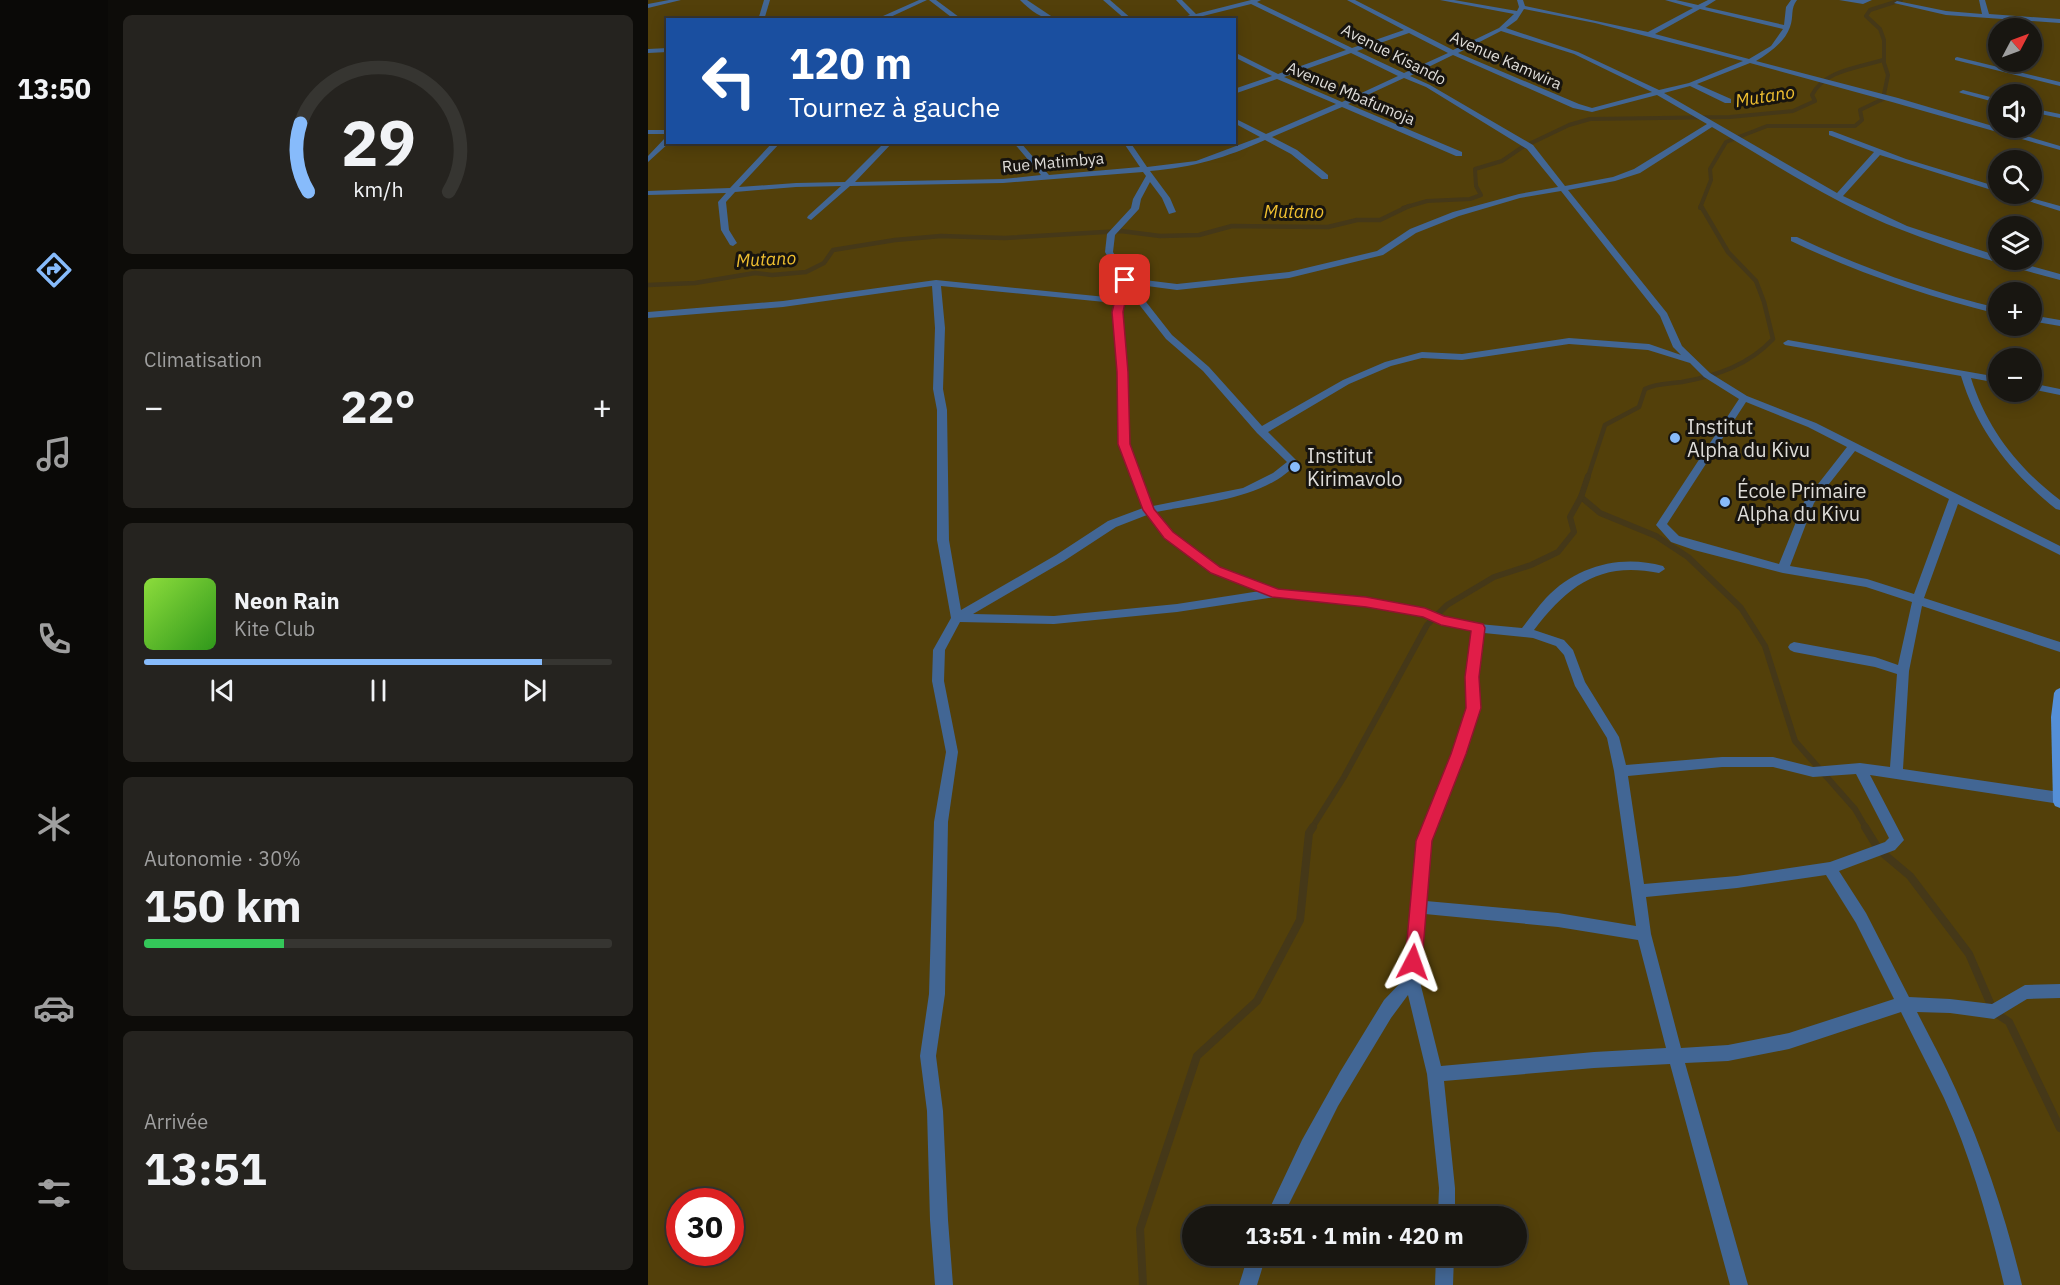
<!DOCTYPE html>
<html lang="fr">
<meta charset="utf-8">
<style>
body{margin:0;font-family:"IBM Plex Sans",sans-serif;background:#25231f;color:#f1f3f6;height:100vh;display:flex;flex-direction:column;font-size:22px;white-space:nowrap}
*{box-sizing:border-box;margin:0}
p{font-size:20px;color:#9f9f9f}
.icon{flex:none;width:33px;height:33px;fill:none;stroke:currentColor;stroke-width:2;stroke-linecap:round;stroke-linejoin:round}
.map{position:relative;flex:1;overflow:hidden}
.details{display:flex;flex-direction:column;gap:15px;padding:15px;background:#0d0c09;width:540px}
.details>*{flex:none}
.top-card{position:absolute;left:18px;top:18px;width:570px;height:126px;border-radius:0px;box-shadow:0 3px 15px #0003,0 0 0 2px #363531;background:#1a4fa0;color:#fff;overflow:hidden}
.needle{width:39px;rotate:49deg}
.buttons{position:absolute;left:1340px;top:18px;display:grid;gap:12px}
.buttons a{display:grid;place-items:center;width:54px;height:54px;border-radius:50%;background:#181611;box-shadow:0 3px 15px #0003,0 0 0 2px #363531;font-size:30px}
.speed{position:absolute;left:18px;top:1188px;display:flex;gap:12px;font-size:30px;font-weight:700;text-align:center}
.speed>*{display:grid;place-content:center;width:78px;height:78px;border-radius:50%;background:#181611;box-shadow:0 3px 15px #0003,0 0 0 2px #363531;line-height:1}
.speed .limit{border:9px solid #d22;background:#fff;color:#111}
.pin{position:absolute;display:grid;place-items:center;width:51px;height:51px;color:#fff;margin:-26px;border-radius:12px;box-shadow:0 3px 9px #0006}
.me{position:absolute;width:66px;margin:-33px;rotate:4deg;stroke-linejoin:round;filter:drop-shadow(0 0 4px #0008)}
.turn{display:flex;align-items:center;gap:21px;height:126px;padding:0 24px;font-size:27px}
.turn .icon{width:78px;height:78px;stroke-width:2.5}
.turn b{display:block;font-size:42px;line-height:51px}
.big{font-size:45px;font-weight:700;line-height:1.1}
.details .card{flex:1;display:flex;flex-direction:column;justify-content:center;gap:9px;min-width:0;padding:0 21px;border-radius:9px;background:#25231f}
.details .dial{align-items:center;gap:0}
.dial svg{height:156px;overflow:visible;fill:none;stroke:#363531;stroke-width:7;stroke-linecap:round;text-anchor:middle}
.dial text{fill:#f1f3f6;stroke:none}
.song{display:flex;align-items:center;gap:18px}
.cover{width:72px;height:72px;border-radius:9px;background:linear-gradient(135deg,hsl(90 70% 55%),hsl(110 70% 35%))}
.played{height:6px;border-radius:3px;background:linear-gradient(90deg,#87bbfb 85%,#363531 85%)}
.keys{display:flex;justify-content:space-around;direction:ltr}
.heat{display:flex;justify-content:space-between;align-items:center;font-size:33px;direction:ltr}
.charge{height:9px;border-radius:4px;background:linear-gradient(90deg,#34c759 30%,#363531 0)}
.trip{position:absolute;left:534px;top:1206px;width:345px;height:60px;border-radius:30px;background:#181611;box-shadow:0 3px 15px #0003,0 0 0 2px #363531;font-weight:700;line-height:60px;text-align:center}
main{display:flex;flex:1;min-height:0}
.menu{display:flex;flex-direction:column;width:108px;justify-content:space-around;align-items:center;background:#0a0907;color:#9f9f9f}
.menu .icon{width:42px;height:42px}
.menu .on{color:#87bbfb}
.menu b{font-size:27px;color:#f1f3f6}
.map>svg:first-child{display:block}
.green{fill:#53400a;fill-rule:evenodd}
.lines{fill:none;stroke-linecap:round;stroke-linejoin:round}
.stream-far3{stroke:#453818;stroke-width:4}
.stream-far2{stroke:#453818;stroke-width:4.5}
.stream-far1{stroke:#453818;stroke-width:6}
.stream{stroke:#453818;stroke-width:8}
.street{fill:#426694;fill-rule:evenodd}
.secondary{fill:#548fd8;fill-rule:evenodd}
.route{fill:#e11d48;stroke:#92132f;stroke-width:1.5}
.poi-dot{fill:#87bbfb;stroke:#17140f;stroke-width:2}
.labels{text-anchor:middle;dominant-baseline:central;stroke-width:6;stroke-linejoin:round;paint-order:stroke}
.far-street-label{font-size:16px;fill:#dfddd9;stroke:#17140f}
.far-water-label{font-size:18px;font-style:italic;fill:#efbf30;stroke:#17140f}
.poi-label{font-size:20px;fill:#dfddd9;stroke:#17140f;text-anchor:start}
</style>
<main>
<nav class="menu">
<b>13:50</b>
<svg class="icon on" aria-label="directions" viewBox="0 0 24 24"><path d="M12 3l9 9-9 9-9-9zM9 14v-3h6M13 9l2 2-2 2"/></svg>
<svg class="icon" aria-label="music" viewBox="0 0 24 24"><path d="M9 18V5l10-2v13"/><circle cx="6" cy="18" r="3"/><circle cx="16" cy="16" r="3"/></svg>
<svg class="icon" aria-label="phone" viewBox="0 0 24 24"><path d="M5 4h4l2 5-3 2q2 4 5 5l2-3 5 2v4C11 20 4 13 5 4z"/></svg>
<svg class="icon" aria-label="climate" viewBox="0 0 24 24"><path d="M12 3v18M4 7l16 10M4 17L20 7"/></svg>
<svg class="icon" aria-label="car" viewBox="0 0 24 24"><path d="M5 17H2v-5l4-1 3-4h7l3 4 3 1v5h-3M9 17h6M6 11h13"/><circle cx="7" cy="17" r="2"/><circle cx="17" cy="17" r="2"/></svg>
<svg class="icon" aria-label="filters" viewBox="0 0 24 24"><path d="M4 7h16M4 17h16"/><circle cx="9" cy="7" r="2"/><circle cx="15" cy="17" r="2"/></svg>
</nav>
<section class="details">
<div class="card dial"><svg viewBox="0 0 100 80">
<path d="M14 69A42 42 0 1 1 86 69"/>
<path d="M14 69A42 42 0 0 1 10 34" stroke="#87bbfb"/>
<text x="50" y="56" font-size="32" font-weight="700">29</text>
<text x="50" y="72" font-size="11">km/h</text>
</svg></div>
<div class="card"><p>Climatisation</p>
<div class="heat"><a>−</a><b class="big">22°</b><a>+</a></div>
</div>
<div class="card">
<div class="song"><i class="cover"></i><div><b>Neon Rain</b><p>Kite Club</p></div></div>
<div class="played"></div>
<div class="keys"><svg class="icon" aria-label="previous" viewBox="0 0 24 24"><path d="M18 5L8 12l10 7zM5 5v14"/></svg><svg class="icon" aria-label="pause" viewBox="0 0 24 24"><path d="M8 5v14M16 5v14"/></svg><svg class="icon" aria-label="next" viewBox="0 0 24 24"><path d="M6 5l10 7-10 7zM19 5v14"/></svg></div>
</div>
<div class="card"><p>Autonomie · 30%</p><b class="big">150 km</b><div class="charge"></div></div>
<div class="card"><p>Arrivée</p><b class="big">13:51</b></div>
</section>
<div class="map">
<svg width="1412" height="1285" viewBox="0 0 1412 1285">
<rect width="100%" height="100%" fill="#201e17"/>
<path class="green" d="M0,0H1412V1285H0ZM20,20H586V142H20ZM1350,28H1383V62H1350ZM1350,94H1383V128H1350ZM1350,160H1383V194H1350ZM1350,226H1383V260H1350ZM1350,292H1383V326H1350ZM1350,358H1383V392H1350ZM32,1202H82V1252H32ZM544,1216H868V1256H544Z"/>
<g class="lines">
<g class="stream-far3">
<path d="M755,208L779,201L822,199L833,195L828,186L827,169L854,161L873,148L921,125L942,119L1082,117L1145,111L1167,101L1164,95C1177,70 1210,68 1235,60"/>
<polyline points="1052,208 1063,180 1062,169 1078,142 1119,126 1207,126 1214,120 1212,110 1235,99 1240,75 1236,63 1236,40 1232,29 1218,16 1222,10 1253,0"/>
</g>
<g class="stream-far2">
<polyline points="0,285 47,283 107,273 124,275 158,272 176,263 185,250 247,240 293,236 357,238 473,231 512,236 551,235 584,226 680,227 709,220 732,220 761,206"/>
<path d="M940,477L957,425L991,407L997,389C1009,383 1020,384 1034,382C1068,376 1101,365 1125,339L1116,302L1108,281L1080,252L1053,206"/>
</g>
<g class="stream-far1">
<polyline points="933,497 952,513 1008,536 1040,557 1093,608 1117,646 1147,741 1207,809 1218,828"/>
<polyline points="664,828 696,777 779,625 799,605 846,577 883,565 910,552 926,532 922,517 933,497 940,476"/>
</g>
<g class="stream">
<polyline points="1217,827 1231,850 1262,876 1321,954 1346,1012 1361,1022 1412,1128"/>
<polyline points="495,1285 492,1229 549,1056 609,1001 652,920 661,833 665,827"/>
</g>
<g class="street">
<polygon points="21,0 33,0 0,8 0,4"/>
<polygon points="116,0 122,0 116,20 110,20"/>
<polygon points="271,0 279,0 236,20 226,20"/>
<polygon points="281,0 288,0 315,20 307,20"/>
<path d="M372,0H379L409,20C394,20 382,10 372,0Z"/>
<polygon points="455,0 462,0 485,20 478,20"/>
<path d="M528,0H534L548,14L603,0H613L609,2L704,48L756,30L699,0H707L805,50L851,28L866,14L792,0H806L869,11L871,7L869,0H875L877,6L1000,32L1045,8L1017,0H1028L1050,5L1060,0H1068L1057,7L1136,25L1138,7L1143,0H1149C1142,9 1146,17 1142,27C1137,42 1121,53 1108,61L1250,98L1412,146V150L1244,102L1102,63L1049,84L1083,99V103H1077L1042,86L1016,93L1189,193L1226,152L1181,135V131H1184L1258,159L1350,187V192L1232,155L1195,196L1259,226L1350,256V260H1361L1412,274V280C1359,266 1305,250 1254,230C1188,205 1125,163 1064,127L992,173L967,181L920,190L1019,313L1034,346L1062,373L1099,396L1168,423L1412,546V555L1310,504L1276,598L1412,642V652L1274,606L1261,671L1255,769L1412,792V804L1222,775L1256,840L1247,850L1191,871L1218,913L1261,997L1302,999L1344,1004L1377,985L1412,984V998L1379,999L1346,1019L1302,1013L1269,1012C1282,1038 1296,1063 1308,1090C1336,1152 1358,1218 1374,1285H1356C1341,1222 1323,1157 1296,1098C1282,1069 1267,1041 1253,1012L1141,1049L1080,1061L1037,1063L1100,1285H1082L1022,1064L946,1068L796,1081L807,1188V1216H790L791,1188L779,1074L760,995L743,1018L690,1106L635,1216H618L654,1140L692,1072L736,1000L757,978L769,841L804,754L819,708L818,677L825,631L793,624L776,617L718,606L628,597L529,612L406,624L312,622L297,650L296,681L310,752L300,822L297,994L288,1056L295,1111L300,1220L305,1285H287L282,1220L279,1111L272,1056L281,994L286,822L298,752L284,681L285,650L303,618L289,540V410L285,389L287,328L284,286L135,307L0,318V312L135,301L288,280L468,298L473,280L457,252L459,234L483,208L485,199L498,176L495,172L355,183L202,186L163,220L159,218L160,216L193,186L148,187L87,192L78,202L81,230L89,243L85,246L82,245L73,230L70,202L78,193L0,195V191L82,188L125,142H133L91,187L148,183L197,182L237,142H245L207,182L355,179L393,175L365,142H372L401,175L492,167L475,142H482L499,167L548,161L612,137L586,123V118L618,134L688,104L629,79L586,94V89L624,76L586,57V52L630,74L698,50L603,4L551,17L553,20H528L542,15ZM876,9L947,23L1095,61L1041,83L1011,90L930,52L858,28L869,20ZM1052,9L1135,29L1123,46L1101,59L1007,34ZM853,31L926,54L1004,92L944,108L931,104L810,53ZM761,33L800,53L756,73L709,51ZM703,53L750,76L694,102L636,77ZM805,55L925,108L944,112L1009,95L1059,124L986,169L965,177L917,186L885,145L782,85L762,76ZM756,78L778,87L879,149L910,187L871,194L805,212L762,229L729,251L641,272L529,284L480,278L465,252L467,235L491,209L493,199L502,182L514,198L521,214L528,212L522,198L502,171C547,167 577,158 617,140L643,154L674,179H680V175L649,150L624,137L694,107L808,156H814V152L700,104ZM913,191L1012,316L1025,347L1033,355L1001,344L921,338L814,354L774,352L737,362L695,380L614,426L561,367L524,335L484,284L529,290L641,278L735,255L768,233L811,216L872,198ZM293,286L467,303L464,312L469,372L471,444L495,508L460,521L408,555L313,610L301,540L299,410L295,389L297,328ZM479,289L518,339L555,371L609,433L639,462L625,473L595,488L505,506L481,444L479,372L474,312ZM921,344L1000,350L1042,363L1056,377L1091,399L1008,525L1023,542L1046,550L1135,573L1218,587L1264,602L1250,665L1227,657L1146,642L1142,644L1140,647L1142,650L1146,652L1227,667L1249,674L1242,767L1212,763L1165,767L1125,757H1074L978,765L971,737L937,682L925,650L916,640L886,630C920,585 953,561 1011,573L1017,569L1015,566C973,554 928,566 898,598C889,608 882,618 874,628L831,624L796,616L778,609L718,598L630,589L572,567L524,532L508,512C553,503 619,499 650,462L620,432L701,384L743,366L774,358L814,360ZM1098,402L1160,427L1199,447L1156,502L1131,564L1031,536L1019,524ZM1207,451L1301,499L1266,594L1219,579L1142,566L1166,503ZM499,515L516,538L564,573L612,591L529,604L406,616L325,614L416,561L468,527ZM836,633L885,638L908,646L916,655L927,686L959,738L966,771L988,926L910,913L778,901L783,841L818,754L831,708L830,677ZM1074,767H1125L1165,777L1208,774L1241,838L1237,842L1182,862L1089,876L996,884L980,776ZM1178,875L1208,923L1246,999L1141,1033L1080,1045L1033,1048L1003,934L998,897L1089,888ZM777,914L910,927L990,940L1018,1048L946,1052L793,1066L772,982Z"/>
<polygon points="1191,0 1224,0 1215,4"/>
<polygon points="1331,0 1337,0 1341,14 1412,19 1412,23 1298,15 1246,3 1249,1 1298,11 1334,14"/>
<polygon points="20,48 20,52 0,53 0,49"/>
<polygon points="1309,57 1412,82 1412,86 1307,60 1307,58"/>
<polygon points="1315,90 1350,99 1350,103 1313,93 1311,92"/>
<polygon points="1383,108 1412,114 1412,118 1383,112"/>
<rect x="0" y="130" width="20" height="4"/>
<polygon points="17,138 20,138 20,142 22,142 0,162 0,156"/>
<polygon points="319,142 348,142 345,144 322,144"/>
<polygon points="1358,194 1369,194 1412,206 1412,211"/>
<path d="M1143,237H1149C1214,268 1280,291 1350,308V314C1278,296 1210,273 1143,241Z"/>
<polygon points="1383,315 1412,320 1412,326 1383,321"/>
<path d="M1140,340L1350,377V383L1323,378C1339,429 1370,468 1412,500V510L1408,509C1363,473 1330,432 1313,376L1137,345L1135,343Z"/>
<polygon points="1383,383 1412,389 1412,395 1383,389"/>
<polygon points="600,1256 618,1256 609,1285 591,1285"/>
<polygon points="788,1256 806,1256 805,1285 787,1285"/>
</g>
<polygon class="secondary" points="1412,688 1412,808 1407,806 1405,802 1403,717 1406,693 1408,690"/>
</g>
<polygon class="route" points="477,277 482,280 475,312 480,372 482,444 506,509 525,532 572,567 630,589 718,597 777,608 796,616 835,624 837,628 831,677 833,708 818,754 784,841 774,962 771,967 765,969 759,967 757,962 768,841 803,754 818,708 817,677 823,631 793,625 775,617 718,607 624,597 563,573 516,538 495,510 470,444 469,372 464,312 472,280"/>
<g class="poi-dot">
<circle cx="1027" cy="438" r="6"/>
<circle cx="647" cy="467" r="6"/>
<circle cx="1077" cy="502" r="6"/>
</g>
<g class="labels">
<g class="far-street-label">
<text transform="translate(746 54) rotate(27)">Avenue Kisando</text>
<text transform="translate(858 60) rotate(24)">Avenue Kamwira</text>
<text transform="translate(703 93) rotate(23)">Avenue Mbafumoja</text>
<text transform="translate(405 162) rotate(-5)">Rue Matimbya</text>
</g>
<g class="far-water-label">
<text transform="translate(1117 96) rotate(-9)">Mutano</text>
<text x="646" y="211">Mutano</text>
<text transform="translate(118 259) rotate(-3)">Mutano</text>
</g>
<g class="poi-label">
<text x="1039" y="426">Institut<tspan x="1039" dy="23">Alpha du Kivu</tspan></text>
<text x="659" y="455">Institut<tspan x="659" dy="23">Kirimavolo</tspan></text>
<text x="1089" y="490">École Primaire<tspan x="1089" dy="23">Alpha du Kivu</tspan></text>
</g>
</g>
</svg>
<div class="buttons">
<a><svg class="needle" viewBox="-14 -14 28 28"><path d="M0-13l5 13h-10z" fill="#e53935"/><path d="M0 13l5-13h-10z" fill="#9f9f9f"/></svg></a>
<a><svg class="icon" aria-label="sound" viewBox="0 0 24 24"><path d="M4 9h4l5-4v14l-5-4H4zM17 9q2 3 0 6"/></svg></a>
<a><svg class="icon" aria-label="search" viewBox="0 0 24 24"><circle cx="10" cy="10" r="6"/><path d="M15 15l6 6"/></svg></a>
<a><svg class="icon" aria-label="layers" viewBox="0 0 24 24"><path d="M12 4l9 5-9 5-9-5zM3 14l9 5 9-5"/></svg></a>
<a>+</a>
<a>−</a>
</div>
<div class="speed"><div class="limit">30</div></div>
<div class="pin" style="left:477px;top:280px;background:#d93025"><svg class="icon" aria-label="arrive" viewBox="0 0 24 24"><path d="M6 21V4h12l-3 4 3 4H6"/></svg></div>
<svg class="me" style="left:765px;top:962px" viewBox="-20 -20 40 40"><path d="M0-17L14 15 0 8-14 15z" fill="#e11d48" stroke="#fff" stroke-width="4"/></svg>
<div class="trip">13:51 · 1 min · 420 m</div>
<div class="top-card">
<div class="turn"><svg class="icon" aria-label="left" viewBox="0 0 24 24"><path d="M17 20v-9H6M10 6l-5 5 5 5"/></svg><div><b>120 m</b>Tournez à gauche</div></div>
</div>
</div>
</main>
